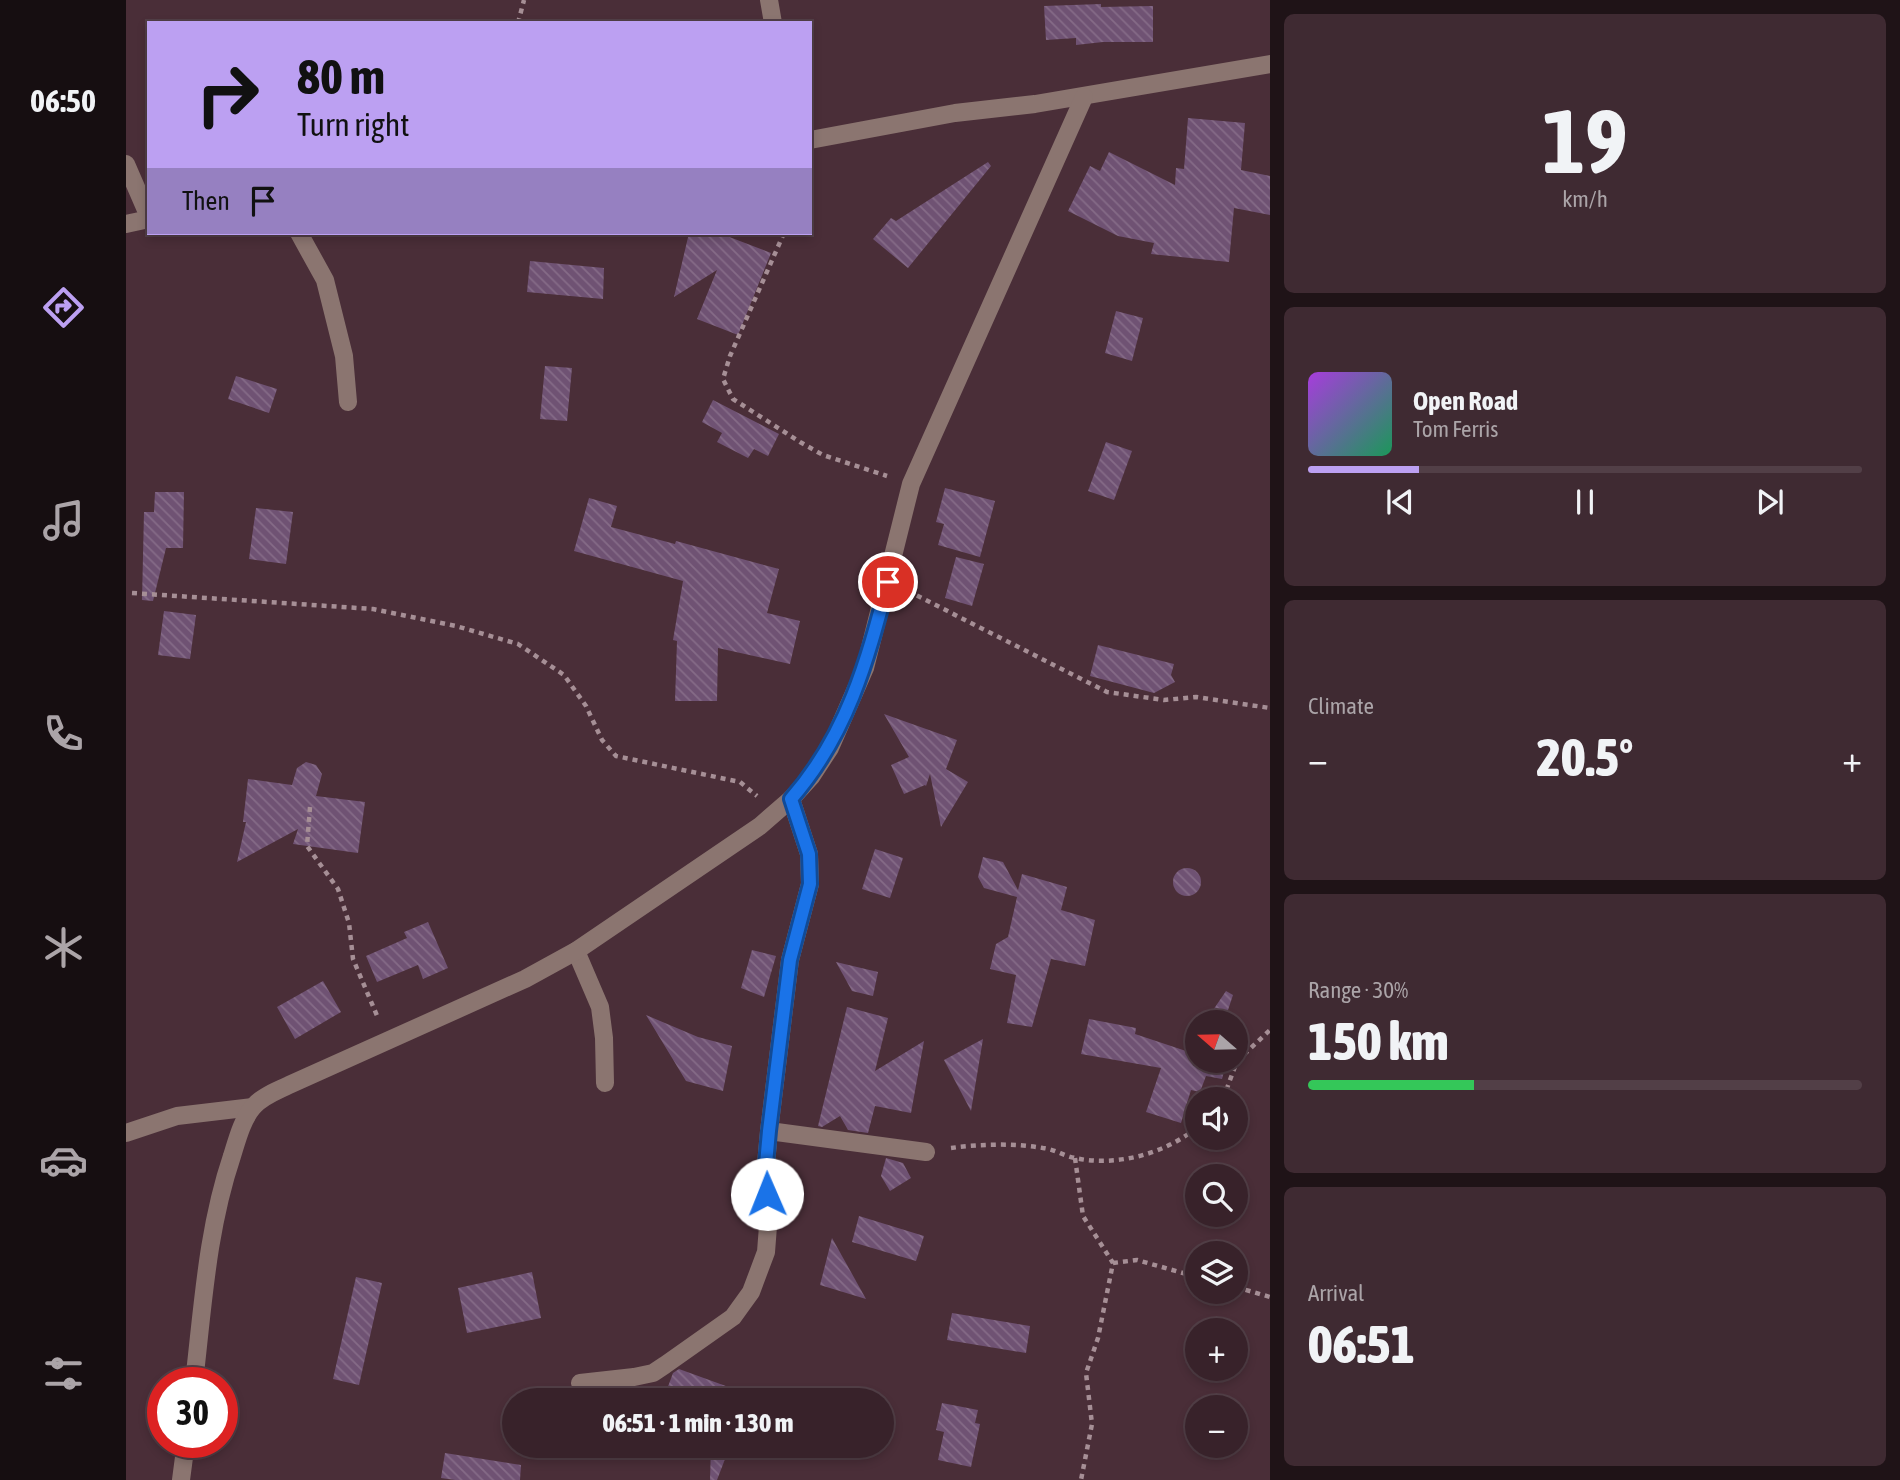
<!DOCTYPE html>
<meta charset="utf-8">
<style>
body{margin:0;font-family:"Asap Condensed",sans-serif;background:#3f2a32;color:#f1f3f6;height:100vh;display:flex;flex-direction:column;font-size:26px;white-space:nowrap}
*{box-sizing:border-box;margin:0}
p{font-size:23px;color:#aba4a8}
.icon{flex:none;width:38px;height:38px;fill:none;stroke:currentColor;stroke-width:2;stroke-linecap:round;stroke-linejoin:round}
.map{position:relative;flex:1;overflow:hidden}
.sheet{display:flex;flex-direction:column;gap:14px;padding:14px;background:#1f1317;width:630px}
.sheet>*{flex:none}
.hud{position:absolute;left:21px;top:21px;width:665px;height:214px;border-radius:0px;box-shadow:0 4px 10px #0003,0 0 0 2px #523f47;background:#bca0f2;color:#111;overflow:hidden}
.needle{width:46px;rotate:290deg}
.buttons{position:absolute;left:1059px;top:1010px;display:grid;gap:14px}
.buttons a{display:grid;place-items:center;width:63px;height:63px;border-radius:50%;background:#38222a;box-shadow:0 4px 10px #0003,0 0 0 2px #523f47;font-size:35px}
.speed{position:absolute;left:21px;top:1367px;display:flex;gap:14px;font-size:35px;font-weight:700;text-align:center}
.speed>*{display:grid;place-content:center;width:91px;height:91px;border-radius:50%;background:#38222a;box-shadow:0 4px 10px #0003,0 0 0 2px #523f47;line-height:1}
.speed .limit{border:10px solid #d22;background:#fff;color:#111}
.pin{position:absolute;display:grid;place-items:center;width:60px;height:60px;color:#fff;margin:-30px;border:4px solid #fff;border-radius:50%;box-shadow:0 2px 7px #0007}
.me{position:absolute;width:77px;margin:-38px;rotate:359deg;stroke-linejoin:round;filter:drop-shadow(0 0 5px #0008)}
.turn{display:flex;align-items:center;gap:24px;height:147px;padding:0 35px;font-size:32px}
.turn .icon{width:91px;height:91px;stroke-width:2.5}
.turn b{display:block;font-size:49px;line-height:60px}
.then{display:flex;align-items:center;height:66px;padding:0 35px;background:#0003;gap:14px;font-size:26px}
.big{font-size:52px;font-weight:800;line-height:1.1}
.sheet .widget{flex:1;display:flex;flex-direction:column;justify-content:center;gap:10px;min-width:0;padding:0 24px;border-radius:10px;background:#3f2a32}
.sheet .dial{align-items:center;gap:0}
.dial b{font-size:91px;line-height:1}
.song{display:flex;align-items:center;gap:21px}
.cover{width:84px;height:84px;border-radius:10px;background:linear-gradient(135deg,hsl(280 70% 55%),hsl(150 70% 35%))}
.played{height:7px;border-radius:4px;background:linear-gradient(90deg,#bca0f2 20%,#523f47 20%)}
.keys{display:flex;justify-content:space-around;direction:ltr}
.heat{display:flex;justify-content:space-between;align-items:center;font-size:38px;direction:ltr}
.charge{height:10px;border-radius:5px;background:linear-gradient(90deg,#34c759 30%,#523f47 0)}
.trip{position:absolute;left:376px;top:1388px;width:392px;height:70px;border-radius:35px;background:#38222a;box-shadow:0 4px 10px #0003,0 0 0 2px #523f47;font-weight:800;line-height:70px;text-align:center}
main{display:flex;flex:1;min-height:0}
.dock{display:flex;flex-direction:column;width:126px;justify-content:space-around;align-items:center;background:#160e11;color:#aba4a8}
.dock .icon{width:49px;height:49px}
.dock .current{color:#bca0f2}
.dock b{font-size:32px;color:#f1f3f6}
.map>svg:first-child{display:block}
.building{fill:url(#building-back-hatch)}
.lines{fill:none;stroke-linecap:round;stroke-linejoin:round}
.path{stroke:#a68f96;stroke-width:4.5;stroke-dasharray:5 5;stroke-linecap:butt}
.minor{stroke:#8b7570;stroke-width:18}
.route-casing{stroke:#114b97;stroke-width:18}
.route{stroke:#1a73e8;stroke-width:12}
</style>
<main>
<nav class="dock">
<b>06:50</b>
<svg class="icon current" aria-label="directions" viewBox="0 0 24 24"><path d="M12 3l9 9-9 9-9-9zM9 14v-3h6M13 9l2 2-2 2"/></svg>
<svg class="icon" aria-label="music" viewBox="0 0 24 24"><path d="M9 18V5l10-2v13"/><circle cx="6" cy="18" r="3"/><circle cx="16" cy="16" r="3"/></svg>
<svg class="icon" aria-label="phone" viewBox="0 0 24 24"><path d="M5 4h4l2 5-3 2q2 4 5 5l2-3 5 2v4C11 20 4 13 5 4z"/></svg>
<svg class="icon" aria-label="climate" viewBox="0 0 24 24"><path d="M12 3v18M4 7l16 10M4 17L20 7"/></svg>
<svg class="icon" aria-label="car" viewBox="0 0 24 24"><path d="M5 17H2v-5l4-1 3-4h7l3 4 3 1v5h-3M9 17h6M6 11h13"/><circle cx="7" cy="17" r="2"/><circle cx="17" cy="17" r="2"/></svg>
<svg class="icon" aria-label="filters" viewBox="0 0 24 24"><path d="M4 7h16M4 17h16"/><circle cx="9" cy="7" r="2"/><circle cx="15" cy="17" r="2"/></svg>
</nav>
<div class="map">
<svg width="1144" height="1480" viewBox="0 0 1144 1480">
<defs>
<pattern id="building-back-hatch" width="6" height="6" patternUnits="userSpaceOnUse" patternTransform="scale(1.75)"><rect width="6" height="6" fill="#6f5273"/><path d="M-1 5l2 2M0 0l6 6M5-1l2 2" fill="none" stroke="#856b87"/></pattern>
</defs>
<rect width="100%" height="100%" fill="#4a2e38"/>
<g class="building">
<polygon points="975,4 975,7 1027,6 1027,42 977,42 950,45 950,38 920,40 918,6"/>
<polygon points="1062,118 1119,123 1115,170 1144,176 1144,215 1108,208 1103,262 1025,254 1028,243 992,236 942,211 964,166 974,171 983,152 1049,185 1050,168 1058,169"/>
<polygon points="862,162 865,166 782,268 747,239 765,218 770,221"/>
<polygon points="563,233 593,233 645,253 612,335 571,319 591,270 548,297"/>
<polygon points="404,261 478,268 477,299 401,292"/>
<polygon points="990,311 1017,318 1006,361 979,353"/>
<polygon points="419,366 446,368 441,421 414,419"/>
<polygon points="110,376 151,389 143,413 102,399"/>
<polygon points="587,400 653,434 642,456 628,449 622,458 591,442 596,433 576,422"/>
<polygon points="980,442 1006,451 988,500 962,491"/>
<polygon points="819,488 869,501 854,557 812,545 818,524 810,522"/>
<polygon points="29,492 58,492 57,548 40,548 27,601 16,600 18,512 28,512"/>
<polygon points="463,498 491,506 485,527 549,544 550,541 653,569 641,613 674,621 664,664 592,648 591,701 549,701 551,641 547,640 557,581 448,551"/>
<polygon points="130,508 167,512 160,564 123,559"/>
<polygon points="830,557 858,564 846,606 819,598"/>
<polygon points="38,611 70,615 64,659 32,655"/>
<polygon points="972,645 1048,664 1045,675 1049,682 1028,693 964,676"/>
<polygon points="758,714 831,740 820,769 842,782 815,827 804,774 800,786 799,785 778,794 765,765 783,757"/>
<polygon points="180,762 190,765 196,774 190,796 239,802 232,853 167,844 172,829 111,862 120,822 117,822 122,779 166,785 171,768"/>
<polygon points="749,849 777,858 764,898 736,889"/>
<polygon points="857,857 877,862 892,890 896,874 941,887 935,910 969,920 959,966 925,959 906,1027 881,1023 890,975 864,969 870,944 882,937 891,897 858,888 852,877"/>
<circle cx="1061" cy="882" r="14"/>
<polygon points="302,922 322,968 297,979 292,965 251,982 240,956 281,938 278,932"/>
<polygon points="626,950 650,956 638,997 615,988"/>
<polygon points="710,962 752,972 747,996 726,991"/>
<polygon points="197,981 215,1012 169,1039 151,1007"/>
<polygon points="1100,991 1107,995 1098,1022 1079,1022"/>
<polygon points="721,1007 762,1018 749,1071 798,1041 785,1113 749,1106 742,1133 722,1130 714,1116 696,1127 692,1126"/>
<polygon points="520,1015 572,1037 606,1046 597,1091 560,1081"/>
<polygon points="963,1019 1010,1028 1009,1034 1060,1051 1071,1034 1071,1060 1090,1060 1100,1064 1096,1079 1080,1076 1074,1092 1065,1090 1055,1123 1020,1112 1035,1068 955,1054"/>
<polygon points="857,1039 845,1111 818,1060"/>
<polygon points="760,1158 777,1163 785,1178 764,1191 755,1176"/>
<polygon points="733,1216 798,1236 790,1261 726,1242"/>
<polygon points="706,1238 740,1299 694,1285"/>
<polygon points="406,1272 415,1318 341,1333 332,1288"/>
<polygon points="230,1277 256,1283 233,1385 207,1379"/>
<polygon points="826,1313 904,1326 900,1353 821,1340"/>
<polygon points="553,1369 630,1397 629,1400 561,1400 540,1392 547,1373"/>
<polygon points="816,1403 852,1410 849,1423 854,1424 845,1467 812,1460 818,1432 810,1430"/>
<polygon points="585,1446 604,1446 591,1480 584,1480"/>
<polygon points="319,1453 395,1465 394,1480 329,1480 315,1478"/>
</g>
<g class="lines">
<g class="path">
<polyline points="392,23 398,0"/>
<polyline points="658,233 604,356 597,379 607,399 674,442 697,455 761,476"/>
<polyline points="782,591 981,692 1038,700 1070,697 1144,708"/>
<polyline points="6,593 247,609 330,626 392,644 438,675 460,706 476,740 490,756 614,782 631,796"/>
<polyline points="184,807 181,846 212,889 223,923 227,959 252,1018"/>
<polyline points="1097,1099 1111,1061 1144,1030"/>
<path d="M825,1148C854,1144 888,1143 917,1148C928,1149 938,1156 949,1158C989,1167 1040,1154 1071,1127"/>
<polyline points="949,1158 957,1216 987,1263 972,1338 960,1373 966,1424 955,1480"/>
<polyline points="987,1263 1011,1260 1071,1277"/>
<polyline points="1110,1287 1144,1297"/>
</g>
<g class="minor">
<polyline points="643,0 647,23"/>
<polyline points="684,140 829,113 909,104 1144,64"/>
<polyline points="0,164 23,217"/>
<polyline points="0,224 23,219"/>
<polyline points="173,233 199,280 218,356 222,402"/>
<polyline points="450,951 474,1007 478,1038 479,1083"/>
<polyline points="643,1131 800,1152"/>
<polyline points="0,1133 51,1116 127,1107"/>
<path d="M68,1382C77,1306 81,1230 106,1156C111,1140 116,1120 127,1107C136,1096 151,1091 163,1085L399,979L450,951L634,826L665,799L685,777L704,748L739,668L785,484L958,97"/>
<polyline points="454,1383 508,1377 527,1373 539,1365 607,1317 625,1292 640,1252 643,1213 639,1175 643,1131 664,960 684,884 683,854 665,799"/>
<polyline points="55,1480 60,1442"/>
</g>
</g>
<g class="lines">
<defs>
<path id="route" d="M641,1194L639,1175L643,1131L664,960L684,884L683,854L665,799C721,735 741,662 762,582"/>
</defs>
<use href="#route" class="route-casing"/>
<use href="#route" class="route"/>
</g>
</svg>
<div class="buttons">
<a><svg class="needle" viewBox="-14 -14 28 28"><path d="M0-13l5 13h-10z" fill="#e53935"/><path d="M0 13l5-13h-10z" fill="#aba4a8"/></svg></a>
<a><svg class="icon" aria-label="sound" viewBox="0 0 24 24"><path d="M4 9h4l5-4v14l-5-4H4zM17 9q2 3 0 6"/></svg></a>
<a><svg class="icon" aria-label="search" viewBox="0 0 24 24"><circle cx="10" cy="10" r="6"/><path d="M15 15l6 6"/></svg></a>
<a><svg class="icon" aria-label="layers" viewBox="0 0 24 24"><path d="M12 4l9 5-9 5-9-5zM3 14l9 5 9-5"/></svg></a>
<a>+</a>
<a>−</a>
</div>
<div class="speed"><div class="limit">30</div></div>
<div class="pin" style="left:762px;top:582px;background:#d93025"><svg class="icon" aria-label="arrive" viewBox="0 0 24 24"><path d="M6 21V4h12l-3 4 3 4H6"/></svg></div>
<svg class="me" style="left:641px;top:1194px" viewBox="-20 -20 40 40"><circle r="19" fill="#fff"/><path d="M0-13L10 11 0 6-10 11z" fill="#1a73e8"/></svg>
<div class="trip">06:51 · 1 min · 130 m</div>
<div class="hud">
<div class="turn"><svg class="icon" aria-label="right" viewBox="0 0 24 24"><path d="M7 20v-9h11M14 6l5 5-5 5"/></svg><div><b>80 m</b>Turn right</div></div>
<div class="then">Then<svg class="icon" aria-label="arrive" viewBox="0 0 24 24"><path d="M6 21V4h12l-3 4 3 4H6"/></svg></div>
</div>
</div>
<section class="sheet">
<div class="widget dial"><b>19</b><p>km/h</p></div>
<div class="widget">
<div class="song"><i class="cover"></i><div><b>Open Road</b><p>Tom Ferris</p></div></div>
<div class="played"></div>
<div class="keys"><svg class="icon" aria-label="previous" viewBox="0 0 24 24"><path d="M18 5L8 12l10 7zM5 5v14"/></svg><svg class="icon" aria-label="pause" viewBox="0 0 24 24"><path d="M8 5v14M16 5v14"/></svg><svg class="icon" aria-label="next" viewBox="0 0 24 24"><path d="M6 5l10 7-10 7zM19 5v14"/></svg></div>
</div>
<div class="widget"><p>Climate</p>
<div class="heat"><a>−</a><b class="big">20.5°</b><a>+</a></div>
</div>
<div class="widget"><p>Range · 30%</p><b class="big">150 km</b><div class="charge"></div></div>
<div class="widget"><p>Arrival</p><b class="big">06:51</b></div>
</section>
</main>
